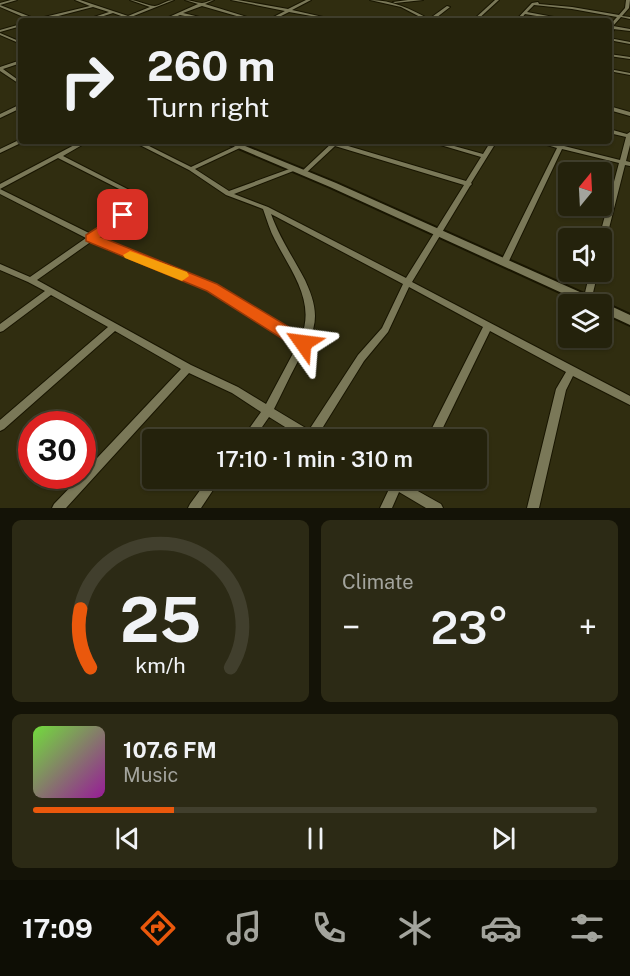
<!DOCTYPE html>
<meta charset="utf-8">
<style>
body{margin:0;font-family:"Public Sans",sans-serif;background:#2c2a15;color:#f1f3f6;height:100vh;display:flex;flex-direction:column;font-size:22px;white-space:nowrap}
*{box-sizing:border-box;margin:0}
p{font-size:20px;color:#a3a49d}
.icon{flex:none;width:33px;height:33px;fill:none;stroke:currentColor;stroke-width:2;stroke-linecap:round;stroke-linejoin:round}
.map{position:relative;height:508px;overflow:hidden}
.side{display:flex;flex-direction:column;gap:12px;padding:12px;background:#141307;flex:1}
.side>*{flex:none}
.guide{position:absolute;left:18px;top:18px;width:594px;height:126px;border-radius:6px;box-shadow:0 2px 4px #0004,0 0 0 2px #413f2d;background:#24220c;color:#f1f3f6;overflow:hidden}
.needle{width:39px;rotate:18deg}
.controls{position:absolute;left:558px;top:162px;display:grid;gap:12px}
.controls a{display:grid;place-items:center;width:54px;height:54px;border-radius:6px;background:#24220c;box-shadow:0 2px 4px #0004,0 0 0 2px #413f2d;font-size:30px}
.speed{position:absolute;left:18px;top:411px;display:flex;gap:12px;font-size:30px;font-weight:700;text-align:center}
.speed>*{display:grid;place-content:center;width:78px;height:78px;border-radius:50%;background:#24220c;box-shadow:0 2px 4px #0004,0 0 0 2px #413f2d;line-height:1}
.speed .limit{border:9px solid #d22;background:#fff;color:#111}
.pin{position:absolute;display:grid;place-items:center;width:51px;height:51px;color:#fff;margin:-26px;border-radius:12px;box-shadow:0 3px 9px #0006}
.me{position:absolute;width:66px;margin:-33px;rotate:301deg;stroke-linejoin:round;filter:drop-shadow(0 0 4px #0008)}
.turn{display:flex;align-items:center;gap:21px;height:126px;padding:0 30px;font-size:27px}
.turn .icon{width:78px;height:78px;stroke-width:2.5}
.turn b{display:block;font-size:42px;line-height:51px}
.big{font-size:45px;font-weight:600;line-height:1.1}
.side .card{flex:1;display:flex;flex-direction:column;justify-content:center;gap:9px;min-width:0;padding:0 21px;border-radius:9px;background:#2c2a15}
.side .dial{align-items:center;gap:0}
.dial svg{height:156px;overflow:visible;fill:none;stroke:#413f2d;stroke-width:7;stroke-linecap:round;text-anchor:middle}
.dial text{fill:#f1f3f6;stroke:none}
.song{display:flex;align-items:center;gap:18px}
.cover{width:72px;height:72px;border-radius:9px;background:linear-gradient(135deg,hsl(100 70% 55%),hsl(300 70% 35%))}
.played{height:6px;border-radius:3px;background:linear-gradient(90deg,#ea580c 25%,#413f2d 25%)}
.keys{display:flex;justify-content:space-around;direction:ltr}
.heat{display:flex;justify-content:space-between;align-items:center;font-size:33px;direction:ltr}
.side .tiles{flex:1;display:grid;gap:12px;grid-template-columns:1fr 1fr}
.card:last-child{grid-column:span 2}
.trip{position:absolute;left:142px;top:429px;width:345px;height:60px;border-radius:6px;background:#24220c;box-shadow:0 2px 4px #0004,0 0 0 2px #413f2d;font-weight:600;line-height:60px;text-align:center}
.dock{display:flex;height:96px;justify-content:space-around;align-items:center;background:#0e0e05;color:#a3a49d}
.dock .icon{width:42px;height:42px}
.dock .on{color:#ea580c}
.dock b{font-size:27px;color:#f1f3f6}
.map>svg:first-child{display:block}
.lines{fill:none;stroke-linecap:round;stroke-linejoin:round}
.street-casing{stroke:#181500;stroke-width:2}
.secondary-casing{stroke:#181500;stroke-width:4}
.street{fill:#7a7858;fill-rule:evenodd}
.secondary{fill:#7a7858;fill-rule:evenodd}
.route{fill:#ea580c;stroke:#983908;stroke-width:1.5}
.slow{fill:#f59e0b}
</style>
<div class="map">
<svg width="630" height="508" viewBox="0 0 630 508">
<rect width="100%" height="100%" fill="#302d10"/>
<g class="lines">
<defs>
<g id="street">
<path d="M11,0H17L0,5L36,19L90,6L75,0H80L128,16L150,7L130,0C138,0 147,6 155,6C161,5 166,0 174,0L131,17L141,21H135L128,18L121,21H116L124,17L113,13L88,21H82L109,12L93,7L39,21H33L0,7V3Z"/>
<path d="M185,0C191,0 197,3 202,3C206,3 209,0 214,0L205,4L260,21H254L202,6L183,13L216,21H209L180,15L165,21H160L198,4Z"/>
<polygon points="231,0 238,0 288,9 306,0 311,0 292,10 323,17 316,21 311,21 317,17 289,12 271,21 266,21 285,11"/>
<path d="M370,0C393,0 410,9 429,19L447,6L450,7L432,21L401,19L397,21H392L400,17L424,19L401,7Z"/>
<polygon points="408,0 423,0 395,3 393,2"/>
<polygon points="495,0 499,0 476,21 472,21"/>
<polygon points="626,0 630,0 629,8 622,16 630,17 630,19 621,17 613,26 630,29 630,31 613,29 614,30 609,36 610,30 609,26 617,17 572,9 534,5 527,12 575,21 566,21 525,14 519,21 515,21 532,3 538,2 539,4 572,7 619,15 625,8"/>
<polygon points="21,24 21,26 0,32 0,30"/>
<polygon points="0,33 21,42 21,44 0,35"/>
<polygon points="609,38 630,42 630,44 609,40"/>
<polygon points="609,54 630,57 630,59 609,56"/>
<polygon points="21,60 21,63 3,69 21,82 21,85 0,71 0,67"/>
<polygon points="609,69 630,73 630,75 609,71"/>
<polygon points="21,104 21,108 0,118 0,114"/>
<polygon points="609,106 630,112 630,116 609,110"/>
<polygon points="609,129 627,134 630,132 630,145 626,161 630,162 630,166 625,165 605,244 602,244 602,238 599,238 619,163 562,149 508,263 507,265 501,265 500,263 557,148 534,141 544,141 620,160 626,137 609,133"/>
<polygon points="21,139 21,141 24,141 23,142 0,153 0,149"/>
<path d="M82,141H89L63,156L143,197L141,205L97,237L115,246L215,286L301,337C316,302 291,271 275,240C270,231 267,220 263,209L226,195L189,170L132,141H139L191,167L238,145H242V147L195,169L229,191L292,168H296V170L234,194L268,207L406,278L464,185L335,146L305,174L303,175L300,173L334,141H340L338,143L466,181L481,157L427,141H436L483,154L491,141H497L471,183L472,184L470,186L412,282L630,396V405L573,376L566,390L539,508H527L556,389L566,372L490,331L437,440H426L483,327L409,287L388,332L364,361L318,435L321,440H306L269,417L253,440H241L261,412L232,393L189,373L66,508H52L54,504L81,476H82V474L181,369L115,331L4,429L0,431V420L108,327L51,295L3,331L0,332V324L45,291L28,282L0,270V264L30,277L86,238L0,194V189L91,234L136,203L137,198L58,158L0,189V184ZM271,214L403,284L382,328L358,355L309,430L274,409C282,393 289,378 297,363C305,348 315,333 315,316C315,303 310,291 305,280C293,257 280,239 271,214ZM92,241L109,250L209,290L298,344L266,404L238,387L191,365L37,280Z"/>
<polygon points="590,272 598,272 591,301 590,303 584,303 583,301"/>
<polygon points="209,478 221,478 201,508 188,508 190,504"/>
<polygon points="381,478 397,478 407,484 408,478 419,478 416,490 441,504 443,508 426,508 399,492 392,508 380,508 390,487 382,482"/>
</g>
<polygon id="secondary" points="222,141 233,141 336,183 600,301 630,315 630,325 602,312 602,304 586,304 330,187"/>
</defs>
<use href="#street" class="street-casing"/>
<use href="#secondary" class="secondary-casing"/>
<use href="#street" class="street"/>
<use href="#secondary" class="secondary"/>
</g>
<polygon class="route" points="123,211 129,215 127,218 101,237 217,284 309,339 311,343 309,348 297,348 207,291 86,241 86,235"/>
<polygon class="slow" points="130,251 187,272 189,276 182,281 125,258 123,255"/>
</svg>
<div class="controls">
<a><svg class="needle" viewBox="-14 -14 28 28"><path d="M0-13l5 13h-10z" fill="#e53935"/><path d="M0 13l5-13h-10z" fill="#a3a49d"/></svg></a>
<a><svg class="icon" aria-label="sound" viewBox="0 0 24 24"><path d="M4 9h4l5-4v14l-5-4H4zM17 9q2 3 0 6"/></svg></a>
<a><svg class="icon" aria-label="layers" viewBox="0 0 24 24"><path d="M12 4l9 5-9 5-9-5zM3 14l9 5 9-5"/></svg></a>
</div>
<div class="speed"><div class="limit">30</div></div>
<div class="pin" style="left:123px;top:215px;background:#d93025"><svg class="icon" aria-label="arrive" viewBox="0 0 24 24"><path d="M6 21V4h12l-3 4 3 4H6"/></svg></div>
<svg class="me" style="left:303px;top:343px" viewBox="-20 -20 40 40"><path d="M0-17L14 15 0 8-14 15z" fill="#ea580c" stroke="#fff" stroke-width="4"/></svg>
<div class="trip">17:10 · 1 min · 310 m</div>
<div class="guide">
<div class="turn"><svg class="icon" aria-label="right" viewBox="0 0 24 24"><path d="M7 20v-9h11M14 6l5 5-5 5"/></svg><div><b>260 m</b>Turn right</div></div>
</div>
</div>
<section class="side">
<div class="tiles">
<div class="card dial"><svg viewBox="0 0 100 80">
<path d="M14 69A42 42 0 1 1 86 69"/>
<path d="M14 69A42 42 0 0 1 9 39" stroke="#ea580c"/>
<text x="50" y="56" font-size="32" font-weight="700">25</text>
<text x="50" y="72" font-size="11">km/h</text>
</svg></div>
<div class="card"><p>Climate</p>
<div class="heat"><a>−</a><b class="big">23°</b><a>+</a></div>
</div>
<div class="card">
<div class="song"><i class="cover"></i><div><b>107.6 FM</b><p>Music</p></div></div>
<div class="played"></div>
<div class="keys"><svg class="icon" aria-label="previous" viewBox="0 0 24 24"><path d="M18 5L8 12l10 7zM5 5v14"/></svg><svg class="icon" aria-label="pause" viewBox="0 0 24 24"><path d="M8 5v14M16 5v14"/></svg><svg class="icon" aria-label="next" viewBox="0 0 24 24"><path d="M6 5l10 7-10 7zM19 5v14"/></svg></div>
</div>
</div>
</section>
<nav class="dock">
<b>17:09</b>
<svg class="icon on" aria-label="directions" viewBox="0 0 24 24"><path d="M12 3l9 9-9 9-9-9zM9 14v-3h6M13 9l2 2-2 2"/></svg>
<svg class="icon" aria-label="music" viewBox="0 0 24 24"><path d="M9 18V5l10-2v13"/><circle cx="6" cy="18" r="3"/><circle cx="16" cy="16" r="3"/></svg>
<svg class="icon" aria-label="phone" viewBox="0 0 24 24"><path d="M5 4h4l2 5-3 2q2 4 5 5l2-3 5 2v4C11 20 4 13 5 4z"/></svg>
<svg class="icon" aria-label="climate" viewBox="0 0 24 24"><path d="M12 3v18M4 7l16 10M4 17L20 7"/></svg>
<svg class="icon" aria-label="car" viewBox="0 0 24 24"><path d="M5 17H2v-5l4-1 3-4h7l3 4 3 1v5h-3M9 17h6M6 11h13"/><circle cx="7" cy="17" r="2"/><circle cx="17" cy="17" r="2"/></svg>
<svg class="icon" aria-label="filters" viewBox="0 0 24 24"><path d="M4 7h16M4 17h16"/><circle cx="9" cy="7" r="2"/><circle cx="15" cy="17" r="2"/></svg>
</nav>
